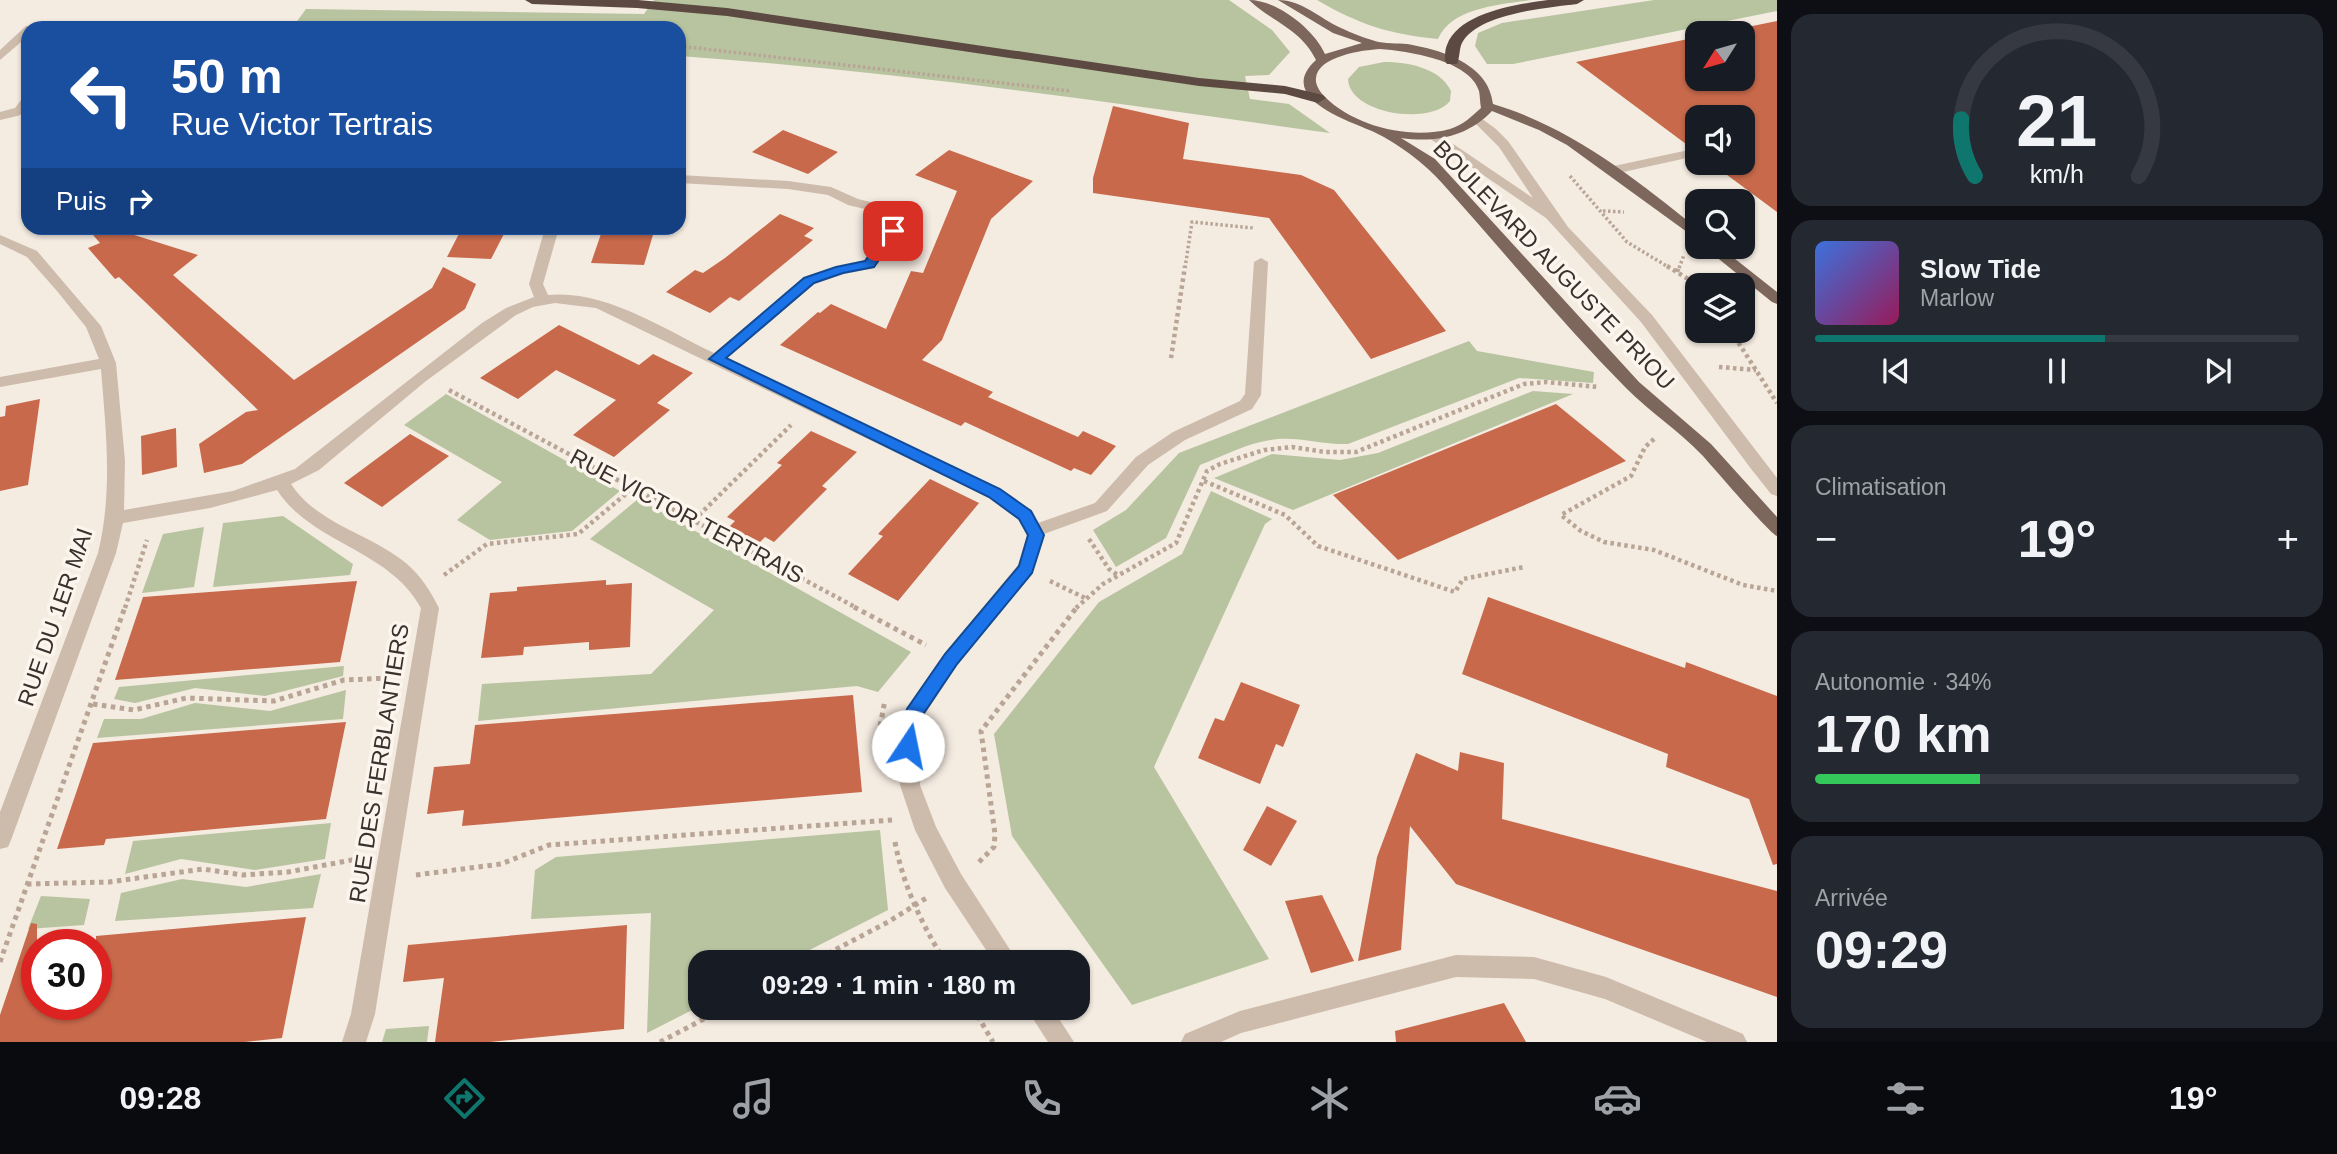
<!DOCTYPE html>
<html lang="fr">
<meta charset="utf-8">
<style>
body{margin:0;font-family:Arial,sans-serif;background:#242831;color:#f1f3f6;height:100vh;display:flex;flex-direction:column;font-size:26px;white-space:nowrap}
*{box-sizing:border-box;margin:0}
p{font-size:23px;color:#9ea1a6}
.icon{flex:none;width:38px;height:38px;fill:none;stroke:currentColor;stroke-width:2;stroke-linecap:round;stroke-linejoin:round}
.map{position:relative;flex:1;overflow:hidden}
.drawer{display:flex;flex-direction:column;gap:14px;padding:14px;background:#0d0f14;width:560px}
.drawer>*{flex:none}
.banner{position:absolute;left:21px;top:21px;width:665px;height:214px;border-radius:21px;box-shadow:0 2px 5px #0004;background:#1a4fa0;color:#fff;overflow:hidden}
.needle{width:46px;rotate:233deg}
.tools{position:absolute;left:1685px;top:21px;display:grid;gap:14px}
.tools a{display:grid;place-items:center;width:70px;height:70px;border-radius:14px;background:#171b24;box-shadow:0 2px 5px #0004;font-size:35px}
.speed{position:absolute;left:21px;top:929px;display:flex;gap:14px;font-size:35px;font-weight:700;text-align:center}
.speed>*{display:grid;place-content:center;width:91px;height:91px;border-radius:50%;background:#171b24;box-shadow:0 2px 5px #0004;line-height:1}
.speed .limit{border:10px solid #d22;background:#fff;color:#111}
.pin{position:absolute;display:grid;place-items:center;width:60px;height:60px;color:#fff;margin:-30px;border-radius:14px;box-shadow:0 4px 10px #0006}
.me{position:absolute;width:77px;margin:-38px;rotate:11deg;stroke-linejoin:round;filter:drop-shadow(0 0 5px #0008)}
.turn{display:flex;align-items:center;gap:24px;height:147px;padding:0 35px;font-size:32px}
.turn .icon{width:91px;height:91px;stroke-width:2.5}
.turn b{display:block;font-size:49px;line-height:60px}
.then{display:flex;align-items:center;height:66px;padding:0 35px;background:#0003;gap:14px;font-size:26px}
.big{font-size:52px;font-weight:700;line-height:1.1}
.drawer .widget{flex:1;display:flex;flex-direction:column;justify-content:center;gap:10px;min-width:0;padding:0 24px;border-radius:21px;background:#242831}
.drawer .dial{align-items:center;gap:0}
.dial svg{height:182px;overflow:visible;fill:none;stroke:#363941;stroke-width:7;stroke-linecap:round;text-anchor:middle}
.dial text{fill:#f1f3f6;stroke:none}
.song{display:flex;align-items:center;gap:21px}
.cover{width:84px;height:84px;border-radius:10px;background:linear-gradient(135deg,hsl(220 70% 55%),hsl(330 70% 35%))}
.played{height:7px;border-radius:4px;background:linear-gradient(90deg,#0f766e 60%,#363941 60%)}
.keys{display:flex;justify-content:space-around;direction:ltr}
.heat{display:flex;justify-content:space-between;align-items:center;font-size:38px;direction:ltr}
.charge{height:10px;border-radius:5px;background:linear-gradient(90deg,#34c759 34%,#363941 0)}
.trip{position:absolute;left:688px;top:950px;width:402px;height:70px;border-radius:21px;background:#171b24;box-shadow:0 2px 5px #0004;font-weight:700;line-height:70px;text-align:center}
.dock{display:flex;height:112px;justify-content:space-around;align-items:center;background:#090b0e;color:#9ea1a6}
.dock .icon{width:49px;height:49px}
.dock .current{color:#0f766e}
.dock b{font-size:32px;color:#f1f3f6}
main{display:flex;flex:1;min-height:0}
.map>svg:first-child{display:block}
.green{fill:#b8c4a0}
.building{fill:#c8694b}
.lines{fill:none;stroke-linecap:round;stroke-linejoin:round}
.path-far2{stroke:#b9a596;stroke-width:3.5;stroke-dasharray:2.5 2.5;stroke-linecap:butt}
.path-far1{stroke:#b9a596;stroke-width:4.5;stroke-dasharray:3.5 3.5;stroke-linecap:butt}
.path{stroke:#b9a596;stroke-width:5;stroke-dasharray:4.5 4.5;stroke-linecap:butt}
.minor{fill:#cdbbac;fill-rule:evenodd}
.major{fill:#7d675c;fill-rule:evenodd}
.highway{fill:#5c4a42;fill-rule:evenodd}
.route{fill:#1a73e8;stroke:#114b97;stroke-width:2}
.labels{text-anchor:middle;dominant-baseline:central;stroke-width:7;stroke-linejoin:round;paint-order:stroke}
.street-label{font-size:23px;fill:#3b302b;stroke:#fbf5ee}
</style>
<main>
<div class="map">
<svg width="1777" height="1042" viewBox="0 0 1777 1042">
<rect width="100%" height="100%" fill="#f4ebe1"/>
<g class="green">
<path d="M654,0H1229L1272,30L1290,52L1269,75L1245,76L1250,99L1289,104L1330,133C1114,103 897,71 679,56V28H292L306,9L644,14Z"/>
<path d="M1317,0H1531C1500,5 1452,7 1438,39C1389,34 1360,25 1317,0Z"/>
<polygon points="1654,0 1777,0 1777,11 1513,64 1487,64 1475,46 1478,33 1502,23"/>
<path d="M1384,62C1408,62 1440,68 1451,91L1450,101C1430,126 1349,114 1348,79L1359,67Z"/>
<path d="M1469,341L1477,351L1594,372L1593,383L1519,378L1348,444C1325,445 1300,437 1278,439C1251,441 1225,455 1200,465L1166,538L1116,567L1093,530L1126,510L1179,453Z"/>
<polygon points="1533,391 1573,394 1293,510 1214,478 1272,454 1340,460 1378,453"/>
<polygon points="446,394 620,491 572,531 490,540 457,520 502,482 404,425"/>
<polygon points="1211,491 1272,519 1265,524 1154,767 1269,959 1132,1005 1012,836 994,734 1099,602 1182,554"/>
<polygon points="638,499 911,652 878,692 857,686 478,721 482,684 651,674 714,610 590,539"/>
<polygon points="283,516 353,564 350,575 213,587 223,523"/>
<polygon points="204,527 194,587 142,593 163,534"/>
<polygon points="344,666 343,676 265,696 195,688 135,703 114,699 119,687"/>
<polygon points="346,690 343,719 97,738 104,719 141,719 195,703 270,711"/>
<polygon points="331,823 325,859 255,870 181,859 125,874 133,841"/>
<polygon points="880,830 888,910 786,962 700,962 700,1006 647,1033 651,913 531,919 535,870 556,857"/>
<polygon points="321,874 313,908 115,921 121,893 182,879 246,887"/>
<polygon points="41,896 90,899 84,925 28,929"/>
<polygon points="429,1026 427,1042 382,1042 386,1029"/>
</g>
<g class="building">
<polygon points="1777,21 1777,212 1711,163 1743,163 1743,117 1698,117 1698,145 1690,147 1576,62 1698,37 1698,79 1743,79 1743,33 1718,33"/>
<polygon points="1113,106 1189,123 1183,159 1301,175 1334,190 1446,331 1371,359 1269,218 1093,193 1093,178"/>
<polygon points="783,130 838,152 808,174 752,152"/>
<polygon points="949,150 1033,181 991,219 942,340 922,360 993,392 988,397 1078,437 1083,431 1116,446 1091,475 1074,468 1071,471 965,422 961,426 780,345 818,312 820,313 831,304 886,329 911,271 923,273 957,191 915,175"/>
<polygon points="780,214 814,228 804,236 813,240 739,301 730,297 710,313 666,292 695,270 703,273 725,258"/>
<polygon points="87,228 112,228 198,255 173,275 294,380 432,288 443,267 476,284 465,309 242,464 204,473 199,444 246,412 258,410 119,277 115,279 88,248 100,243"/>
<polygon points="462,228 507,228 491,259 447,257"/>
<polygon points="603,228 655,228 644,265 591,263"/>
<polygon points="559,325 639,365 653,354 693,373 657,403 670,410 614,457 573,435 616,400 556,370 518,399 480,378"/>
<polygon points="40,399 28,485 0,491 0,417 5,416 6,406"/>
<polygon points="1556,404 1626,461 1398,560 1333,495"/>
<polygon points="176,428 177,467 142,475 141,436"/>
<polygon points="811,431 857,452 822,486 827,489 774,542 765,537 757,545 727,529 735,521 727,517 782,465 777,463"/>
<polygon points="410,434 449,456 382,507 344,483"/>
<polygon points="930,479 979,503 898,601 848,574 883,536 878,534"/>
<polygon points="606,580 606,585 632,583 630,647 589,650 589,642 524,647 523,655 481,658 490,593 517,591 517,587"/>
<polygon points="357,581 340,662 115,680 143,597"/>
<polygon points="1488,597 1685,668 1686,662 1777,696 1777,864 1773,865 1749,799 1666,767 1668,754 1462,674"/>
<polygon points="1241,682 1300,705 1283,747 1276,744 1260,784 1198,758 1215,718 1224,721"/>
<polygon points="853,695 862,792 462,826 464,810 427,814 434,767 470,764 475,725"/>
<polygon points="346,722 326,819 106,839 104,845 57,849 93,743"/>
<polygon points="1460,752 1504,763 1502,819 1777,891 1777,997 1456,884 1410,826 1401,950 1358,961 1377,857 1416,753 1458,771"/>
<polygon points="1267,806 1297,821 1271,866 1243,850"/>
<polygon points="1322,895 1354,961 1311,973 1285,901"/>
<polygon points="306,917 282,1038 245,1042 0,1042 0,1015 31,923 37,924 37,1004 96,1004 96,936"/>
<polygon points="627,925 624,1029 490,1042 435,1042 444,978 403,982 408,945"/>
<polygon points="1504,1003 1526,1042 1396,1042 1395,1031"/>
</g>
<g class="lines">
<g class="path-far2">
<polyline points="679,46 1071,91"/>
<polyline points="1570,176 1627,242 1670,268"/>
<polyline points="1743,205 1755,203"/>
<polyline points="1603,211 1624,212"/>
<polyline points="1185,268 1192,222 1254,228"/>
<polyline points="1679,268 1684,255"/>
</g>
<g class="path-far1">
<polyline points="1667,266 1698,285"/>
<polyline points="1677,272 1679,266"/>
<polyline points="1702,285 1704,272"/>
<polyline points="1731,331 1777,403"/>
<polyline points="1171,358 1185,266"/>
<polyline points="1719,367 1756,370"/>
<polyline points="449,390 857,608"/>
<polyline points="1654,439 1645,447 1631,476 1561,515 1581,531 1604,542 1654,550 1743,585 1777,591"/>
<polyline points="1204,481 1285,515 1318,546 1455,592 1463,579 1524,567"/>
<polyline points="694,520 791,425"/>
<polyline points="1089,539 1109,569 1119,576"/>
<polyline points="444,575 487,544 578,534 633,488"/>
<polyline points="1050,581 1085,598"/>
<polyline points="125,608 147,540"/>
<polyline points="1076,608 1103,584 1176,543 1207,471 1220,464 1264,450 1292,447 1325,452 1356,452 1524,384 1547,382 1598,387"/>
</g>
<g class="path">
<polyline points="854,607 926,645"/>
<polyline points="93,704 134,710 186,698 274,701 344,680 390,678"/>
<polyline points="880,726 885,700"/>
<path d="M895,842C903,886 922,924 945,962"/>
<polyline points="979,862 994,847 995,834 981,731 1077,607"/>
<polyline points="416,875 501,864 549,845 892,820"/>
<polyline points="27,884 109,882 203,869 242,875 288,872 357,859"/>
<polyline points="0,962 125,607"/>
<polyline points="812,962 888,922 928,897"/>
<polyline points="973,1008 993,1042"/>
<polyline points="660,1042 725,1008"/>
</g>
<g class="minor">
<polygon points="68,24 74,28 28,28 28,36 0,60 0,50 26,26"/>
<path d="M28,95C28,118 19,115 0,120V112L15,108L24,96Z"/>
<polygon points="1478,116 1496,129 1508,141 1568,227 1652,315 1777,478 1777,496 1771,494 1752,470 1641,322 1546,218 1426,136 1427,133 1437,133 1533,198 1499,147 1472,120"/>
<polygon points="1698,148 1696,156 1614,174 1607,170 1614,166"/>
<path d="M679,175L788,181L831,187L858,199L896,208C910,230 887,250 874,268L844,274L814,284L726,359L1000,489L1031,511L1038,523L1095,503L1136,457L1173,432L1240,401L1245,394L1254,262L1261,258L1268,262L1261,395L1252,409L1185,440L1148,465L1107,511L1044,534L1032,573L958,664L923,717L918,746L920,785L936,827L961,874L1018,962H994L945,888L915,830L900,785L898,746L906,709L944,654L1018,565L1027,536L1019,519L988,497L596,308L555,303L533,307L516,315L426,381L319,470L291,484C318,525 372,534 407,564C422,577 430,591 439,608L375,1014L366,1042H342L351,1014L421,608C389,549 312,544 277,490L210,508L123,523L116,553L11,840L8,847L0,849V812L98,553C113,491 106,432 101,369L0,387V377L99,359L86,327L57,291L27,257L0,244V235L37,251L101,326L116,363L125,461L124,510L233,491L295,469L482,323L506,308L534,297L529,284L545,228H559L543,284L548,295C604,289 664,329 714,353L804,278L836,267L864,261C874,248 892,231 886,214L848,205L828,195L788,189L679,183Z"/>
<polygon points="1456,955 1534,957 1606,977 1743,1034 1747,1042 1707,1042 1605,999 1534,979 1456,977 1241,1033 1221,1042 1181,1042 1185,1034 1240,1011"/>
<polygon points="1026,1008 1052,1008 1074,1042 1048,1042"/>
</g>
<g class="major">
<path d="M1249,0C1277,0 1314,29 1325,54L1362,43L1333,33L1278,0C1302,0 1319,18 1341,28C1351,33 1365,38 1375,41C1384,44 1398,43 1407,44C1442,50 1489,64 1493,104C1572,128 1634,178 1698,229V240L1567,145L1539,130L1492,111C1467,137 1435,143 1401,138L1435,159L1639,382L1711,444L1777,517V536C1770,534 1713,467 1702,455C1679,431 1650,412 1626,388C1562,323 1503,251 1442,183C1424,163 1399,144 1374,132C1350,121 1274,98 1316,60C1301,29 1272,22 1249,0ZM1380,49C1407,51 1470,60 1479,91C1480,96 1480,103 1481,108C1471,117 1463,125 1450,129C1410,140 1354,126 1325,97C1320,92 1315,85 1316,78C1318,56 1363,50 1380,49Z"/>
<polygon points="1704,247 1720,247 1777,292 1777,304 1772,302"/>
</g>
<g class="highway">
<polygon points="525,0 638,0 727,8 1199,78 1285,86 1323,95 1326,98 1318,103 1285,94 1199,86 727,16 637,8 532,4"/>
<path d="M1548,0H1584L1577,4C1547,8 1478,13 1462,43C1459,49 1460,57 1457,64H1447L1445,61C1445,56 1445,49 1447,45C1459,12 1519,4 1548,0Z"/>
</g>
</g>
<polygon class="route" points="893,227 899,231 874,267 843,273 814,283 726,358 1000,489 1031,511 1044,535 1032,573 957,664 922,716 915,752 908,754 902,752 899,746 907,709 945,654 1019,566 1028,535 1019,519 989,497 709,359 804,278 836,267 865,261 888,228"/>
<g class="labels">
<g class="street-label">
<text transform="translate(1554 265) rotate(46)">BOULEVARD AUGUSTE PRIOU</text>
<text transform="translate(687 516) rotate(28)">RUE VICTOR TERTRAIS</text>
<text transform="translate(55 617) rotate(-71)">RUE DU 1ER MAI</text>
<text transform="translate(379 763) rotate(-81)">RUE DES FERBLANTIERS</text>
</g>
</g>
</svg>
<div class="tools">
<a><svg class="needle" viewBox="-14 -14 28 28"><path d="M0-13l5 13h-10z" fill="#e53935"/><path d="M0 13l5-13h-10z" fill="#9ea1a6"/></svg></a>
<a><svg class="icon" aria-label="sound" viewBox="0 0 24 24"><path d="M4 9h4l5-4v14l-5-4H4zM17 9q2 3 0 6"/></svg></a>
<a><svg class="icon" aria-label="search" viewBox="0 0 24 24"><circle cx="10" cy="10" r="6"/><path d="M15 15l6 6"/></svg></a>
<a><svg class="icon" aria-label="layers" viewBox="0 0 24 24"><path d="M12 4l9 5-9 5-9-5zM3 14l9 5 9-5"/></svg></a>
</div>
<div class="speed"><div class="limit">30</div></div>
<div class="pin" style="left:893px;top:231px;background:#d93025"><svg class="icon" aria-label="arrive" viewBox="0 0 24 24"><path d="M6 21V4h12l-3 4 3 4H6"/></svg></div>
<svg class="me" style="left:908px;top:746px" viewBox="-20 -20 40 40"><circle r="19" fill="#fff"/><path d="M0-13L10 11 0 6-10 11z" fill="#1a73e8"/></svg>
<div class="trip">09:29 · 1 min · 180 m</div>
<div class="banner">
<div class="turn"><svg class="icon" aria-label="left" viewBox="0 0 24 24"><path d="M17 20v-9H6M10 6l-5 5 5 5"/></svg><div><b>50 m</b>Rue Victor Tertrais</div></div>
<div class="then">Puis<svg class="icon" aria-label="right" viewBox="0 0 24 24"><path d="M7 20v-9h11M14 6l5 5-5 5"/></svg></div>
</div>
</div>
<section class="drawer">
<div class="widget dial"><svg viewBox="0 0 100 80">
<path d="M14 69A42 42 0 1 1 86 69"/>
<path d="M14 69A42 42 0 0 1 8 44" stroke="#0f766e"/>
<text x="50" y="56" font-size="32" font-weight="700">21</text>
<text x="50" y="72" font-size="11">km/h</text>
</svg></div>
<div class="widget">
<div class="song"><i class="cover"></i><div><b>Slow Tide</b><p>Marlow</p></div></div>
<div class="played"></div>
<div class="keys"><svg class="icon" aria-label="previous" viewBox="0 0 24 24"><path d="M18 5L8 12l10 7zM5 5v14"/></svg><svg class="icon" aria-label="pause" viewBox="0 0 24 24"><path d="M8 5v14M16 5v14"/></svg><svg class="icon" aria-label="next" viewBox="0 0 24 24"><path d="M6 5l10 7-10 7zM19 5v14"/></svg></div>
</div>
<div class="widget"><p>Climatisation</p>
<div class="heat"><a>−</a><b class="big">19°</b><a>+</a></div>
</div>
<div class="widget"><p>Autonomie · 34%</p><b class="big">170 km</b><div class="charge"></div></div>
<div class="widget"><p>Arrivée</p><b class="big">09:29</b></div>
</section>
</main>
<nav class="dock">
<b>09:28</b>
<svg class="icon current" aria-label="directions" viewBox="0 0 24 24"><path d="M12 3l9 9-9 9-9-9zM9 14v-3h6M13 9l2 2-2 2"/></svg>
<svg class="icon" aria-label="music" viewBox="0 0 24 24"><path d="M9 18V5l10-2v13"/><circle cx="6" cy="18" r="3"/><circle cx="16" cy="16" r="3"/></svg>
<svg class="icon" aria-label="phone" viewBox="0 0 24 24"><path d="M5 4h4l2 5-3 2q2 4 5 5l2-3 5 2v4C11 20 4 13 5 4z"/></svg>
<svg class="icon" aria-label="climate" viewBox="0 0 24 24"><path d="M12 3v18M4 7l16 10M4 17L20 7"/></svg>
<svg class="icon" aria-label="car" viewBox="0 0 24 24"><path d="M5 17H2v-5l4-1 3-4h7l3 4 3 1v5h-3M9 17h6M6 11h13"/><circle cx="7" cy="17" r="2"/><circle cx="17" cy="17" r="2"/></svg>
<svg class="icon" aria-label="filters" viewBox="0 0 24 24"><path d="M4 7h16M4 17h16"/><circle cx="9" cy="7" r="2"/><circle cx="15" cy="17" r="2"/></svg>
<b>19°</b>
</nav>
